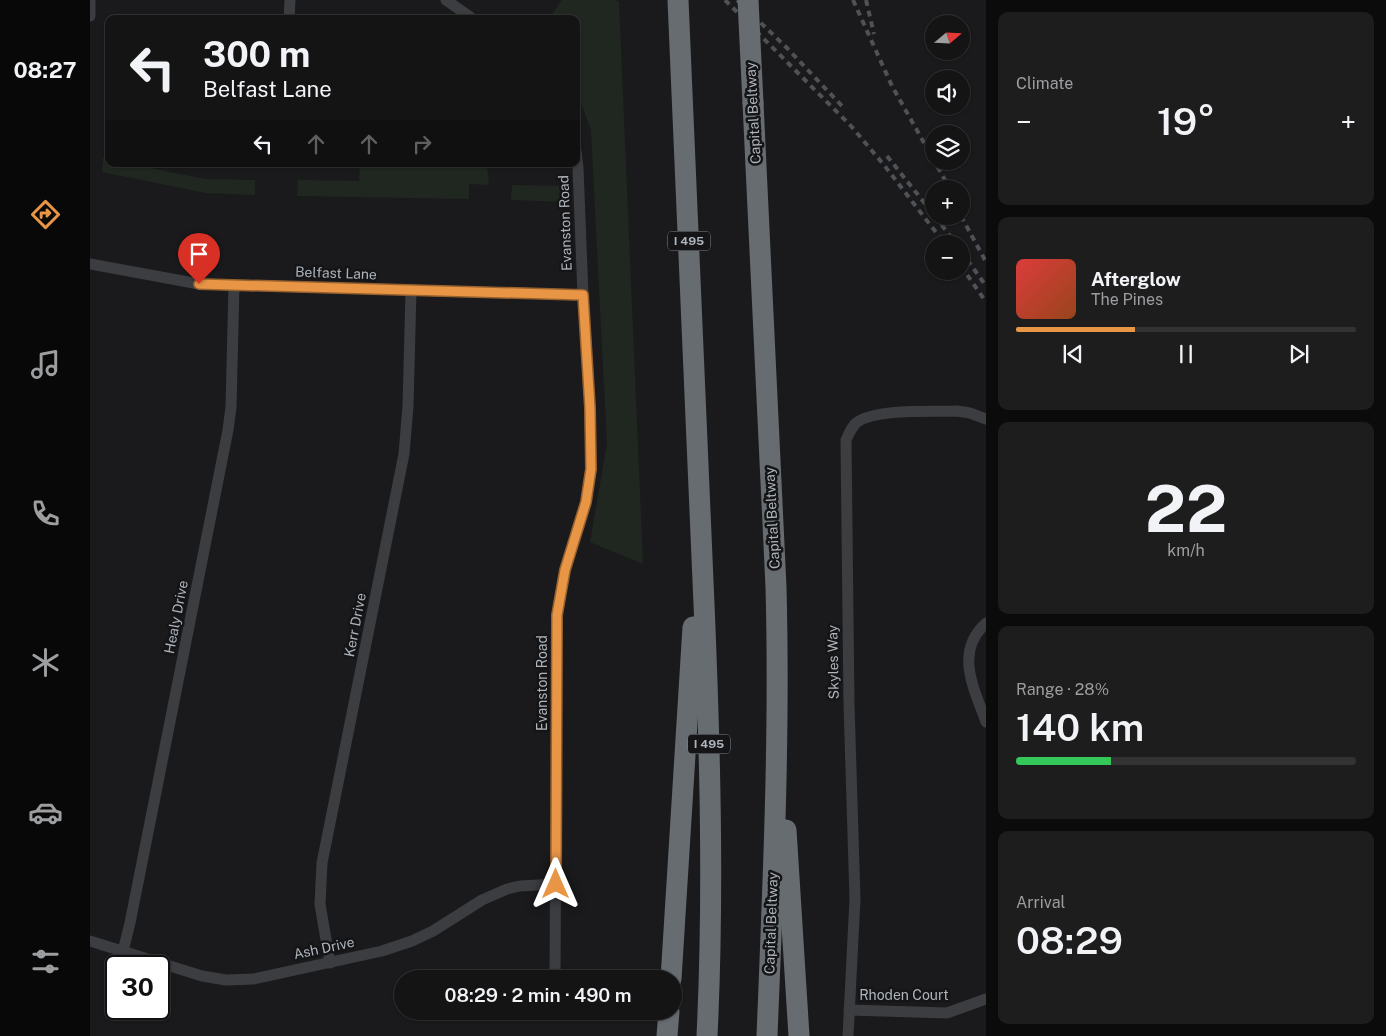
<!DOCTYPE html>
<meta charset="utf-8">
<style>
body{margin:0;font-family:"Public Sans",sans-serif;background:#1d1d1e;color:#f1f3f6;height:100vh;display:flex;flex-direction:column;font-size:19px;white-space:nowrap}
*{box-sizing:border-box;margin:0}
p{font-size:16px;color:#9d9ea0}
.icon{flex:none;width:28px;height:28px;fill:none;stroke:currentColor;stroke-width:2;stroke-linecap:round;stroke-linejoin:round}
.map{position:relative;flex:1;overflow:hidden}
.side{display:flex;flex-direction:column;gap:12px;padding:12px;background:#0b0b0c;width:400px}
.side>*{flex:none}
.hud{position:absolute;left:15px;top:15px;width:475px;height:152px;border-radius:10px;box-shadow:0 1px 4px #0004,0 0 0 1px #333334;background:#141415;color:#f1f3f6;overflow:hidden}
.needle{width:32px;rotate:71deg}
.controls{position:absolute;left:835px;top:15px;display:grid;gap:10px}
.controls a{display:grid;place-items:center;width:45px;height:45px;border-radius:50%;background:#141415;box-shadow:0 1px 4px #0004,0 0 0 1px #333334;font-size:25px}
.speed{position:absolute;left:15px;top:955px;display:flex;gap:10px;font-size:25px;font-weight:700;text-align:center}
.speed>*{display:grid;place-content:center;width:65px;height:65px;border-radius:50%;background:#141415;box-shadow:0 1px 4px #0004,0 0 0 1px #333334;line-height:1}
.speed .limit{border:2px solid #111;border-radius:8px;background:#fff;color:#111}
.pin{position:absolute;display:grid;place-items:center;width:42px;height:42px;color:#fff;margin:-51px -21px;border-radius:50% 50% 50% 0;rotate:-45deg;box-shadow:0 0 5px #0007}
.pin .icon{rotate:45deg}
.me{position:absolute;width:55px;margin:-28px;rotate:0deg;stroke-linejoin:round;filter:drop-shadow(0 0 4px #0008)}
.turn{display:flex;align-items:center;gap:18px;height:105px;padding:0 15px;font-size:22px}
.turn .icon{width:65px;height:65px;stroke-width:2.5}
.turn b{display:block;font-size:35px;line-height:42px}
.lanes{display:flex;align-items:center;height:48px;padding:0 15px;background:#0003;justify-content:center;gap:25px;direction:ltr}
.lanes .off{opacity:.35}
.big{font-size:38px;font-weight:600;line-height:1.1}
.side .card{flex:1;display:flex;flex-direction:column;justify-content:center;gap:8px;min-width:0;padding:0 18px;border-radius:10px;background:#1d1d1e}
.side .dial{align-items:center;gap:0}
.dial b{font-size:65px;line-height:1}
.song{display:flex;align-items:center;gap:15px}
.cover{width:60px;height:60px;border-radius:8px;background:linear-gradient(135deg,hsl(0 70% 55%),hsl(20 70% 35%))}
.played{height:5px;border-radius:2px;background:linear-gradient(90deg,#e89546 35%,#333334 35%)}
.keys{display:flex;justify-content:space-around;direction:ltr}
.heat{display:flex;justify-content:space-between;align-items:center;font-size:28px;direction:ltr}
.charge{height:8px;border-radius:4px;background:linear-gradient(90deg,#34c759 28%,#333334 0)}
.trip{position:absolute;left:304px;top:970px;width:288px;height:50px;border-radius:25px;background:#141415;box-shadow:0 1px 4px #0004,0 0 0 1px #333334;font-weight:600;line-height:50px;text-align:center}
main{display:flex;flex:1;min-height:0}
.tabs{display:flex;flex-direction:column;width:90px;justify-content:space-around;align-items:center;background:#080808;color:#9d9ea0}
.tabs .icon{width:35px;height:35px}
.tabs .selected{color:#e89546}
.tabs b{font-size:22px;color:#f1f3f6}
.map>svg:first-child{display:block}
.green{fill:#202720}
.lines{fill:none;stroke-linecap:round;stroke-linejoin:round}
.minor{stroke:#3b3d41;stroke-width:11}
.motorway{stroke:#676c71;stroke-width:21}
.rail{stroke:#4e5156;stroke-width:4;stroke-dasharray:6 5;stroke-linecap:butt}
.motorway-bridge{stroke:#676c71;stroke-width:21}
.route-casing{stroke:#97612e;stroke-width:12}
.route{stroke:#e89546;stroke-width:9}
.labels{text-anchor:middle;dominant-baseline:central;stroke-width:5;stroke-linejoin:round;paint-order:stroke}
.shield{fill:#151517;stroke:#7f848a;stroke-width:1}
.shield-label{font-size:12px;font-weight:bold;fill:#adb4bb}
.street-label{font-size:14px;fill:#adb4bb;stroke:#151517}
</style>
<main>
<nav class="tabs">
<b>08:27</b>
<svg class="icon selected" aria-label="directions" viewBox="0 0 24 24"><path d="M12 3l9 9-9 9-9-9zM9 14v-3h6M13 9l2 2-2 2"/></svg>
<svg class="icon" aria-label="music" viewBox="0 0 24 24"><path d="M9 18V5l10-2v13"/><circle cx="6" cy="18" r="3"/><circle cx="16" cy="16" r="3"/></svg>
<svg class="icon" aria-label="phone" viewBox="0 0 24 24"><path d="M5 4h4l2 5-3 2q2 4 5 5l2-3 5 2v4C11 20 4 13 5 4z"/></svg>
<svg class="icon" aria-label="climate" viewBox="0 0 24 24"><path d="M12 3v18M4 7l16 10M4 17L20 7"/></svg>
<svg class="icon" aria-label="car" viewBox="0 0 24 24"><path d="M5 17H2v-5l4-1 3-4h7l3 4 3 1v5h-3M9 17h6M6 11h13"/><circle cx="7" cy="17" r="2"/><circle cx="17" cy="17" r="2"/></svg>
<svg class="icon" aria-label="filters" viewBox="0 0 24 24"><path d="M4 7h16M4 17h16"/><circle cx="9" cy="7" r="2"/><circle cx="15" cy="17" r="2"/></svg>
</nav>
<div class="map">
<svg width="896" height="1036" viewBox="0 0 896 1036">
<rect width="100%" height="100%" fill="#1a1a1c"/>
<g class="green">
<polygon points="472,0 525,0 529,2 553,564 500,542 517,444 501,130 486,90 486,19 459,19"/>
<polygon points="13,158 19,159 19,164 41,164 115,179 165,180 165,195 116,193 12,172"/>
<polygon points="270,164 397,164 399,185 379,184 379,199 207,196 208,180 269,181"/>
<polygon points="422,185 473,186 474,202 421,200"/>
</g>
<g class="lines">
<g class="minor">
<polyline points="356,0 383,19"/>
<polyline points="0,16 0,0"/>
<polyline points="199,19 200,0"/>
<polyline points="0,264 109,284 493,295"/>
<path d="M896,623C864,652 884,688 896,722"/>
<polyline points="0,941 112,976 136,980 164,979 292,951 322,941 343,931 392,900 417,889 430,886 466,884"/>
<polyline points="33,951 40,923 138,430 141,407 144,285"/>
<polyline points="240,963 230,904 232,863 314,454 318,406 321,291"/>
<polyline points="465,979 467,615 475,570 496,502 501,469 500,408 493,295 488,168 486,151"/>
<polyline points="759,1010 857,1013 896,999"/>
<path d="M758,1036L765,899L759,704L756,440C759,434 761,428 766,423C785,408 843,412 867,411L880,413L896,419"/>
</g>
<g class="motorway">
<path d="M588,0C595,201 607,402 614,604C620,748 624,892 617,1036"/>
<path d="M663,103L686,587C690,736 683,886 677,1036"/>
<polyline points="696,830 709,1036"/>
<polyline points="581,979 603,627"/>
<polyline points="577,1036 579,1011"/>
</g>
<g class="rail">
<polyline points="635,0 761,126 794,165 855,244"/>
<polyline points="647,0 697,48 752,106"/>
<polyline points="763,0 802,86 860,189"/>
<polyline points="776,0 784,34"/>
<polyline points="797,156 844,215"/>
<polyline points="845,216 866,244"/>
<polyline points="871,216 896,262"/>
<polyline points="871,251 896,286"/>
<polyline points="871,266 896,302"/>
</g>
<polyline class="motorway-bridge" points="658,0 663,103"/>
</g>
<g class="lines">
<defs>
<polyline id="route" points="109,284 493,295 500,408 501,469 496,502 475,570 467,615 466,884"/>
</defs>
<use href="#route" class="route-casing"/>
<use href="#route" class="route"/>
</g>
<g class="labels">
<g class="shield">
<rect x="578" y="231.5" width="42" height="19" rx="4"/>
<rect x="598" y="734.5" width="42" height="19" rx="4"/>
</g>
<g class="shield-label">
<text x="599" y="241">I 495</text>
<text x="619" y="744">I 495</text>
</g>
<g class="street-label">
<text transform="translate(663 113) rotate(-93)">Capital Beltway</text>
<text transform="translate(475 223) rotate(-92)">Evanston Road</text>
<text transform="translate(246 273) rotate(2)">Belfast Lane</text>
<text transform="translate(682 518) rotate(-93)">Capital Beltway</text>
<text transform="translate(86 617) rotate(-79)">Healy Drive</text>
<text transform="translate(265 625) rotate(-79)">Kerr Drive</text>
<text transform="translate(743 662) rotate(-91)">Skyles Way</text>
<text transform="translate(452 683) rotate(-90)">Evanston Road</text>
<text transform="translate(681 923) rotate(-88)">Capital Beltway</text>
<text transform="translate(234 948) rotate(-12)">Ash Drive</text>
<text x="814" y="995">Rhoden Court</text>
</g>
</g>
</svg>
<div class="controls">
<a><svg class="needle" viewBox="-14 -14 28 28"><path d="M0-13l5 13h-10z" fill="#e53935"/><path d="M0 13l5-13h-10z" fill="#9d9ea0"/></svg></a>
<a><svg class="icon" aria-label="sound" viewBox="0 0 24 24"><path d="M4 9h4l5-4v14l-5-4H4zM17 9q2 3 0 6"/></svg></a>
<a><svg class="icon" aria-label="layers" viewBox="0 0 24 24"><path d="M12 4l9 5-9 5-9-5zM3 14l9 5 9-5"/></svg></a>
<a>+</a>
<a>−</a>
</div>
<div class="speed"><div class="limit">30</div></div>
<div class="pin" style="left:109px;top:284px;background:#d93025"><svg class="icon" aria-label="arrive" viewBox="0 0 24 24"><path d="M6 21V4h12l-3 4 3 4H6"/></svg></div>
<svg class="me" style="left:466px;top:884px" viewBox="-20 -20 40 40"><path d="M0-17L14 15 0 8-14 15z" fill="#e89546" stroke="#fff" stroke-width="4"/></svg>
<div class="trip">08:29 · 2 min · 490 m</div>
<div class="hud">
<div class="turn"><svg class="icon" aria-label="left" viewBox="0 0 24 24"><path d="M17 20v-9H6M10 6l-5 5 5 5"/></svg><div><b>300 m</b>Belfast Lane</div></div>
<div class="lanes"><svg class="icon" aria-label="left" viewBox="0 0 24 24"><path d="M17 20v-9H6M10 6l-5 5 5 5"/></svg><svg class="icon off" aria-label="ahead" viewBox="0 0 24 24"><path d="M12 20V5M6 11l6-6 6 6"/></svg><svg class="icon off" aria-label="ahead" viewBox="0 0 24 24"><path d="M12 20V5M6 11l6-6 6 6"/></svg><svg class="icon off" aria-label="right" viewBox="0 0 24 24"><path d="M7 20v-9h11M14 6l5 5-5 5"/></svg></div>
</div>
</div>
<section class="side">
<div class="card"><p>Climate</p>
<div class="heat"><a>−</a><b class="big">19°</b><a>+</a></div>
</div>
<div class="card">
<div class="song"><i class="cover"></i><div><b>Afterglow</b><p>The Pines</p></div></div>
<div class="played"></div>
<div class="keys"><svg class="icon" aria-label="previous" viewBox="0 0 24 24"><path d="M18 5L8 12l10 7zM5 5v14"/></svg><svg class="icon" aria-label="pause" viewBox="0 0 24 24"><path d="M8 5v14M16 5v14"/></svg><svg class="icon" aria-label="next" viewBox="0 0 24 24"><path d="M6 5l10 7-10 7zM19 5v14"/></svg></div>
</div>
<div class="card dial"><b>22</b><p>km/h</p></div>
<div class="card"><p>Range · 28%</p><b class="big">140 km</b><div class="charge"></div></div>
<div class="card"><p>Arrival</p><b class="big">08:29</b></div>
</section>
</main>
